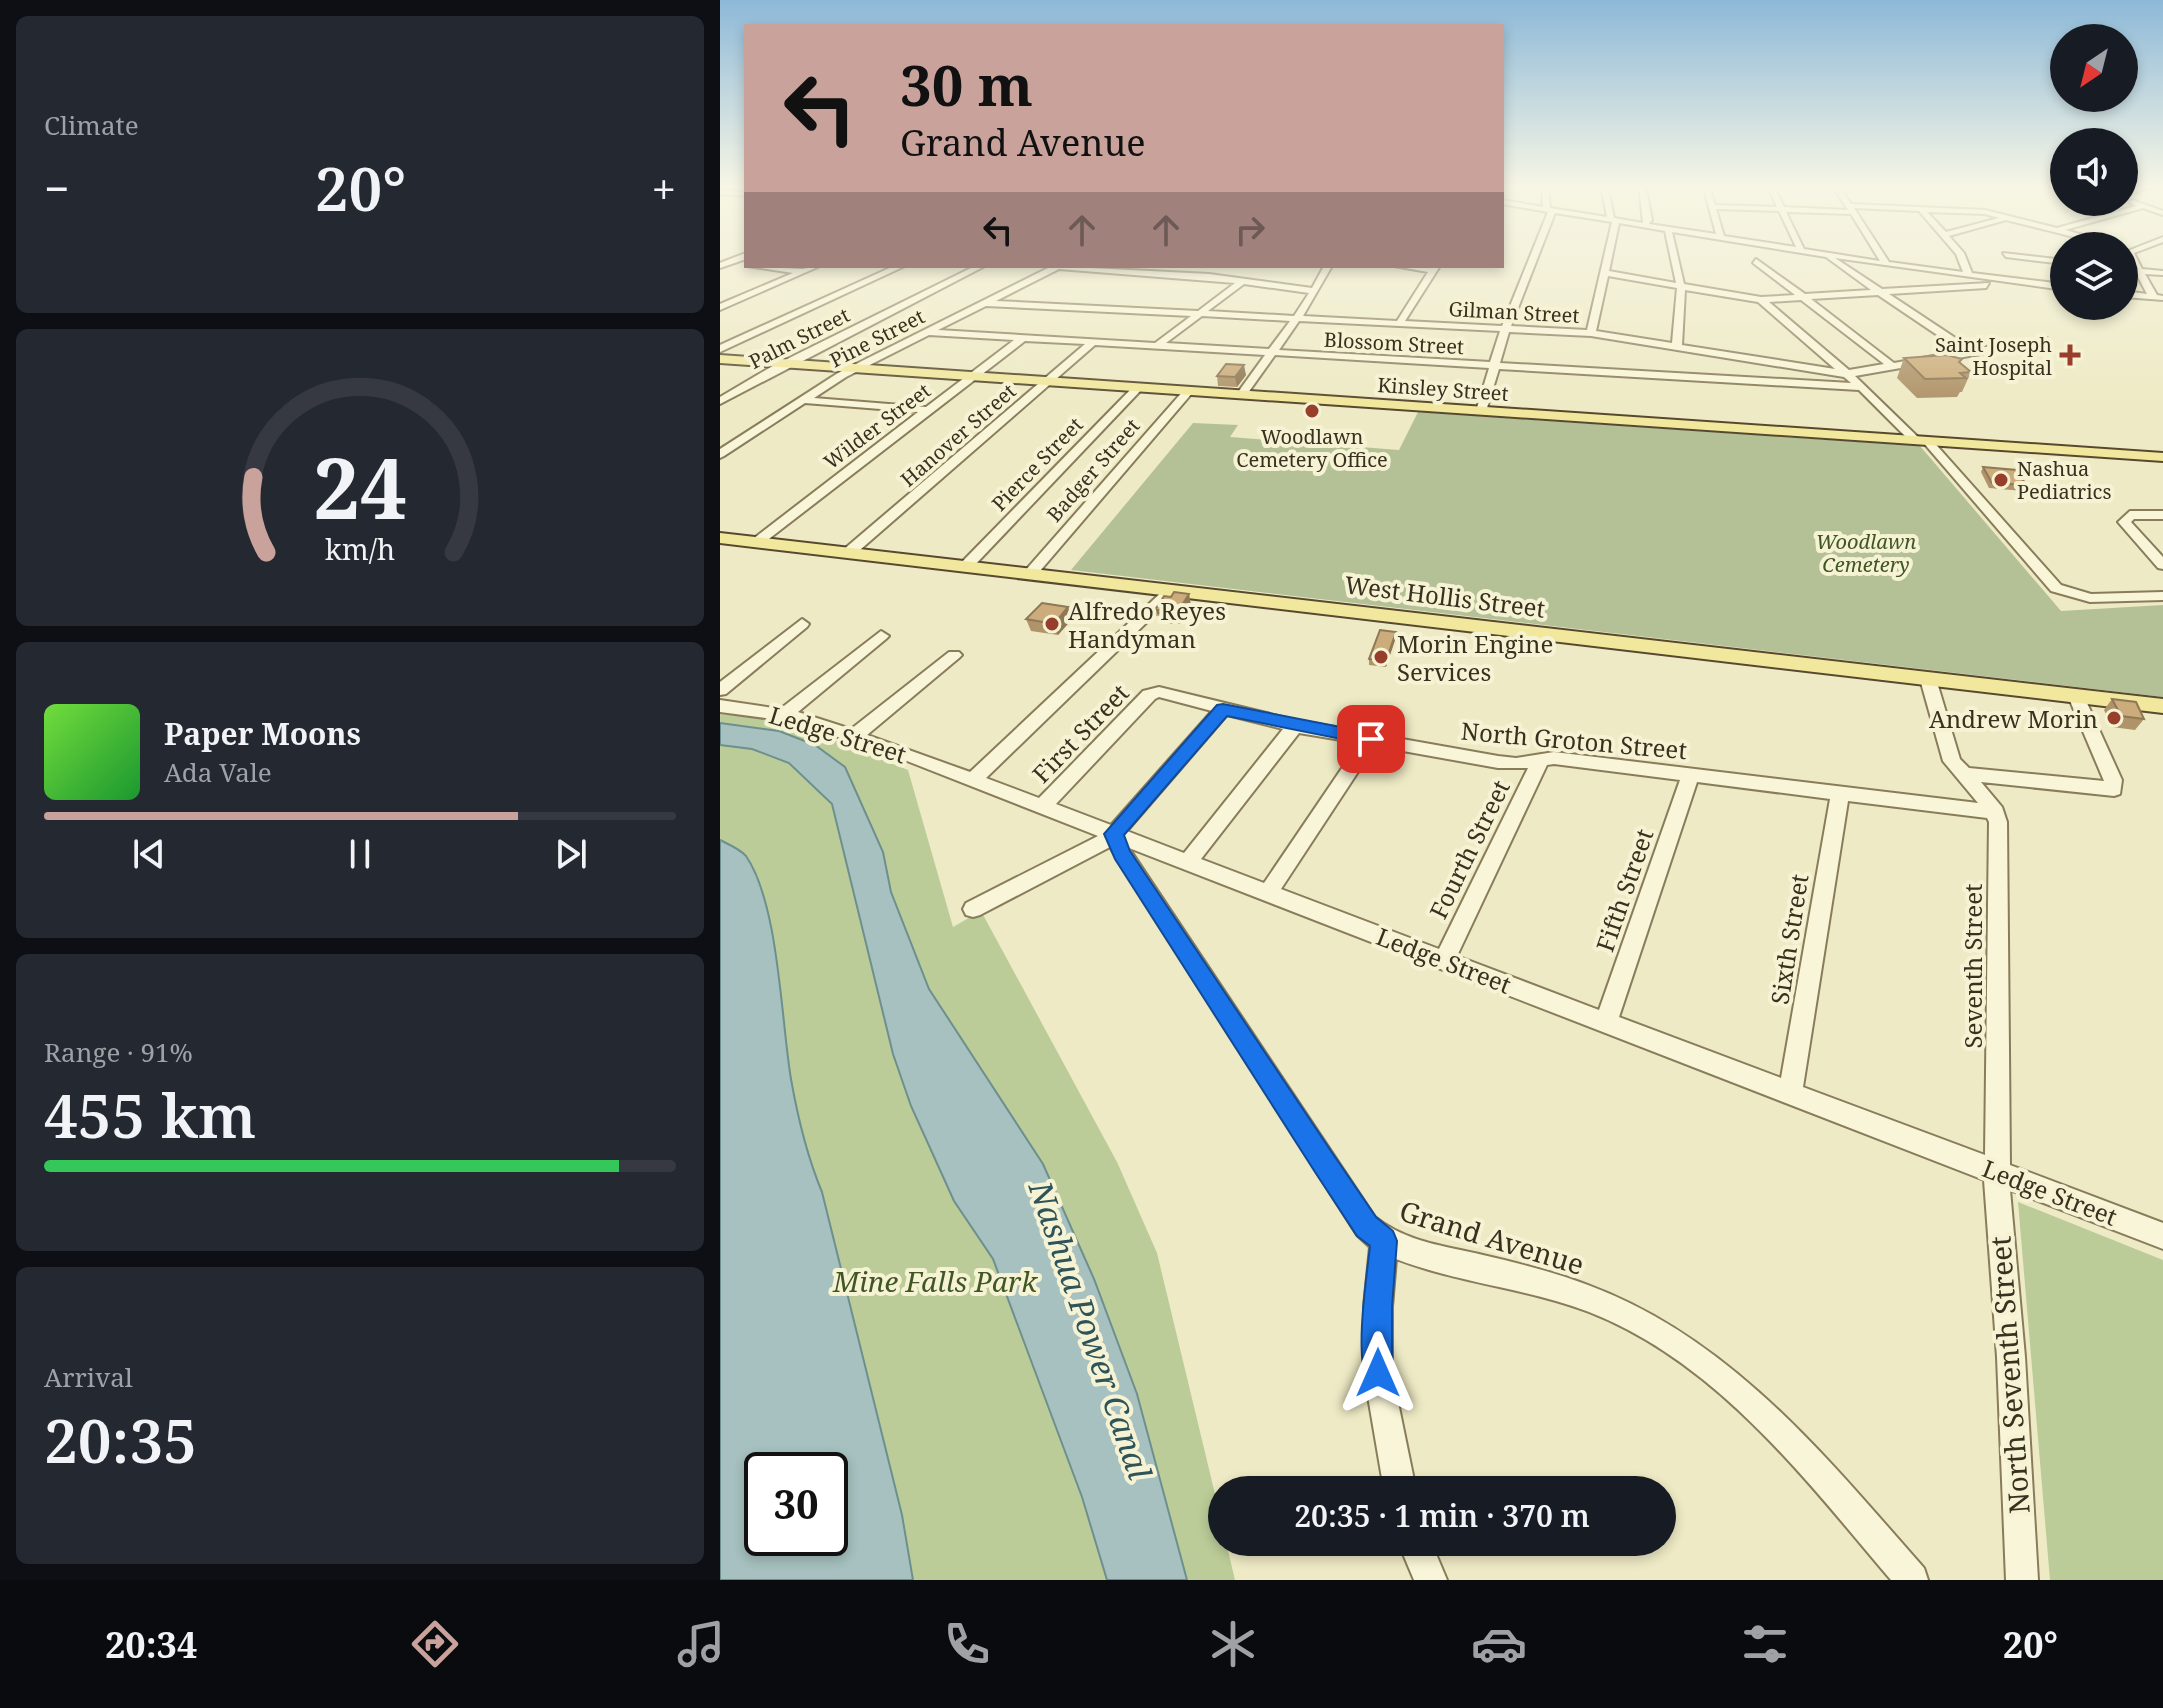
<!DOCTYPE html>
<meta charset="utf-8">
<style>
body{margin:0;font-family:"Noto Serif",serif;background:#242831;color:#f1f3f6;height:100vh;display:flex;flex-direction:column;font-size:30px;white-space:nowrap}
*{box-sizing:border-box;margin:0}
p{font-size:26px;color:#9ea1a6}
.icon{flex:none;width:44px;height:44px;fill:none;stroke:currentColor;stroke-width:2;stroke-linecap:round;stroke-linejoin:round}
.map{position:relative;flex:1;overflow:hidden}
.side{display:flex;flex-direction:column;gap:16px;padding:16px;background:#0d0f14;width:720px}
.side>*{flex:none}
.banner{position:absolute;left:24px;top:24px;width:760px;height:244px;border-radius:0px;box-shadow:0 4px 12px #0003;background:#c9a29b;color:#111;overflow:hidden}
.needle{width:52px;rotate:215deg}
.buttons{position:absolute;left:1330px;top:24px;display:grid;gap:16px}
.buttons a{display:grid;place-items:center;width:88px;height:88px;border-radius:50%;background:#171b24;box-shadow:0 4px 12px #0003;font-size:40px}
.speed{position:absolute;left:24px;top:1452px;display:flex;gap:16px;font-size:40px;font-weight:700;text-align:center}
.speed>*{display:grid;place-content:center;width:104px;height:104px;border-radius:50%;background:#171b24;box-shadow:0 4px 12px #0003;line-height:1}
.speed .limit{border:4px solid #111;border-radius:12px;background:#fff;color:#111}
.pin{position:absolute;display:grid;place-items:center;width:68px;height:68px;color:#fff;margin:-34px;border-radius:16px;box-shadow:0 4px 12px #0006}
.me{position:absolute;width:88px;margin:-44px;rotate:0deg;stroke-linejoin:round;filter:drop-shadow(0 0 6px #0008)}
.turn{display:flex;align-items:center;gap:28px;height:168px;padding:0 24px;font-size:36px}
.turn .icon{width:104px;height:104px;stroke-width:2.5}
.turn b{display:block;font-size:56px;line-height:68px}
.lanes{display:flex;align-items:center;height:76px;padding:0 24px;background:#0003;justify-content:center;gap:40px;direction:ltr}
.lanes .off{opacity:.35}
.big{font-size:60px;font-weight:600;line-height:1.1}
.side .card{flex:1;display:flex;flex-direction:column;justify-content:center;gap:12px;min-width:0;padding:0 28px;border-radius:12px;background:#242831}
.side .dial{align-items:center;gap:0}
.dial svg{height:208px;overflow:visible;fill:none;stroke:#363941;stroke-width:7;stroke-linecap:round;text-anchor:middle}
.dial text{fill:#f1f3f6;stroke:none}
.song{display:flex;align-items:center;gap:24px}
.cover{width:96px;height:96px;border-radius:12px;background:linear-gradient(135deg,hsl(100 70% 55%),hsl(130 70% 35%))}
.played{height:8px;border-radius:4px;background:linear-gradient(90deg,#c9a29b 75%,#363941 75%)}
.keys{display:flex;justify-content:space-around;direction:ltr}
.heat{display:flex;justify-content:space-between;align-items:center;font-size:44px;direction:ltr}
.charge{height:12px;border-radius:6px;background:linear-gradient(90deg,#34c759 91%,#363941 0)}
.trip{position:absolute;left:488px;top:1476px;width:468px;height:80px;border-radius:40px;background:#171b24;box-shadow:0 4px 12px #0003;font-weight:600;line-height:80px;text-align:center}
.tabs{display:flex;height:128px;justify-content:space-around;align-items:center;background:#090b0e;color:#9ea1a6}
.tabs .icon{width:56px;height:56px}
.tabs .active{color:#c9a29b}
.tabs b{font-size:36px;color:#f1f3f6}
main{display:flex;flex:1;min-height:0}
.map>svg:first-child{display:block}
.green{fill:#bccc98;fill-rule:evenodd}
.cemetery{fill:#b4c197}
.water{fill:#a6c1bf;stroke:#6d908e;stroke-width:2;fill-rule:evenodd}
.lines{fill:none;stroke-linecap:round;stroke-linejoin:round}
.minor-casing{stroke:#897c5b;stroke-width:4}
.major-casing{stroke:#57492f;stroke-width:4}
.minor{fill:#f9f5d8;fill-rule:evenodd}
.major{fill:#f1e79d;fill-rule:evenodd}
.wall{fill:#af946a}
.shaded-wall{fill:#8f7856}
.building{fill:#ccac7b;stroke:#8f7856;stroke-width:2}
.route{fill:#1a73e8;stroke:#114b97;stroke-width:2}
.poi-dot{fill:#983f2b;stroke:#f6f2d4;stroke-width:3}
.labels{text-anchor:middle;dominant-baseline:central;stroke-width:8;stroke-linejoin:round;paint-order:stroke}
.far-street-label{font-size:20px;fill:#39311f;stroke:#f6f2d4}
.far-poi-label{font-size:20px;fill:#39311f;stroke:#f6f2d4;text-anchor:end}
.far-park-label{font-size:20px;font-style:italic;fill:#405625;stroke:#f6f2d4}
.street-label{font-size:24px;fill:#39311f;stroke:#f6f2d4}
.poi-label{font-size:24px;fill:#39311f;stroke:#f6f2d4;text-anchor:start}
.near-street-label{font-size:28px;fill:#39311f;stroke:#f6f2d4}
.near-park-label{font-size:28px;font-style:italic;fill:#405625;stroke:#f6f2d4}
.near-water-label{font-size:32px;font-style:italic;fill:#2e5359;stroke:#f6f2d4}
</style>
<main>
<section class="side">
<div class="card"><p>Climate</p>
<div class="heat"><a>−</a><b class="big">20°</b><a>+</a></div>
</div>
<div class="card dial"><svg viewBox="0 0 100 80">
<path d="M14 69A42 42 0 1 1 86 69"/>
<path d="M14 69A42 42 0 0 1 9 40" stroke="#c9a29b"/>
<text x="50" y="56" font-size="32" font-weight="700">24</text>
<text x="50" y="72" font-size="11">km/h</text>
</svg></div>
<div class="card">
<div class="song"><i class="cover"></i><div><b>Paper Moons</b><p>Ada Vale</p></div></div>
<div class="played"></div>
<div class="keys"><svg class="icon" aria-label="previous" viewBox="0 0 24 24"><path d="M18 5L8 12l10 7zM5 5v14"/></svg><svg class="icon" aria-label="pause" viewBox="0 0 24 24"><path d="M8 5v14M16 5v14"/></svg><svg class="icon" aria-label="next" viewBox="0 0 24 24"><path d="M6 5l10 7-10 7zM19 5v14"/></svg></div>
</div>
<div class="card"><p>Range · 91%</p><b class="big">455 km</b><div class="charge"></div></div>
<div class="card"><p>Arrival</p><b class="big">20:35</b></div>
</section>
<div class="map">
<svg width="1443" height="1580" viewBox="0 0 1443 1580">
<rect width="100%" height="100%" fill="#eeeac5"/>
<g class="green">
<path d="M0,714L65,721L188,770L233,927L261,911L397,1162L437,1253L502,1523V1542H506L515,1580H0ZM42,1470H110V1538H42Z"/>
<polygon points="1298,1202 1443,1260 1443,1580 1330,1580"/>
</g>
<polygon class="cemetery" points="698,412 1200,446 1341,611 1443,605 1443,697 351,570 473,423 518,425 510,437 679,450"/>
<g class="water">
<polygon points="0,723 59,731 95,745 125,767 163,852 171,892 209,989 323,1164 374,1279 417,1394 467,1580 387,1580 362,1497 273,1259 234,1201 191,1106 173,1054 112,804 69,763 32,749 0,745"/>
<path d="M0,840C8,844 20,849 26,856C59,904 61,1020 71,1079C78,1119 87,1156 102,1192L182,1515L193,1580H0ZM42,1470H110V1538H42Z"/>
</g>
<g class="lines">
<defs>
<g id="minor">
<path d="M822,185H828L830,208L887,217L881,185H887L894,218L923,223L919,185H925L932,220L929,224L996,234L983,185H989L995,205L1057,207L1047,185H1053L1064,207L1128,210L1112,185H1118L1131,204L1265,210L1337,228L1416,206L1409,202L1412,200L1443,211V215L1423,208L1345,230L1403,246H1390L1286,220L1229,236L1244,253L1252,273L1344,284V290L1115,258L1162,289L1269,283L1266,288L1169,294L1252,349L1327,338V342L1324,343L1135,376L1202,441L1211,439L1341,585L1371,594L1443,592V600L1370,602L1331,591L1202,441L1192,443L1139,390L779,369L766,411L761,414L756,411L769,368L555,355L525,397L521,398L516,395L545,355L375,345L133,556H123V550L365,344L305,341L41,545L36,546L29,542L198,412L85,403L4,456L0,458V449L118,373L332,266L489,274L592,288L604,266H612L583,316L677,321L708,272L674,266H720L685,321L782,326L828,212L782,204V200L823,207ZM1134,208L1199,211L1236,254L1243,272L1169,262ZM996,209L1059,211L1076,247L1004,236ZM1066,212L1131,214L1160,261L1084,249ZM1207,212L1265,214L1279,218L1226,232ZM835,213L892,222L867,330L791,326ZM899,223L945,231L956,283L889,271ZM952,232L1106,257L1151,290L1085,294L1036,259L1033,263L1075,295L1041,297L964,284ZM339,269L515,283L478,311L276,301ZM888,276L957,288L952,343L876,331ZM524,284L589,293L574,316L488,311ZM965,290L1038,302L1115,369L962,345ZM1158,295L1241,351L1174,363L1091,299ZM1081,300L1164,364L1129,370L1049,302ZM266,306L471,316L435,343L218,330ZM482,316L570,321L549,349L446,343ZM579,321L780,331L770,362L559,350ZM789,332L871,336L1124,377L1131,383L780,363ZM209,335L294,340L206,407L94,398L126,377Z"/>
<polygon points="1428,185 1438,185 1404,196 1404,192"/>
<polygon points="0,190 26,192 26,196 0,194"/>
<polygon points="1443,237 1443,242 1414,253 1422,269 1443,271 1443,275 1425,274 1437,295 1443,296 1443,300 1404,297 1404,291 1427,294 1416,273 1406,270 1414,268 1405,252"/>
<polygon points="1283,253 1344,260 1344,264 1286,257"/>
<polygon points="23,254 26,254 26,259 0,268 0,263"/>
<polygon points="27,266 82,269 100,266 0,310 0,304 73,273"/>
<polygon points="174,266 185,266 0,352 0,345"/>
<polygon points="255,266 265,266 0,404 0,397 51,367"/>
<polygon points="414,386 423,388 250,570 240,570 240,564"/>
<polygon points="464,390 473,392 314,578 304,578 304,572"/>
<polygon points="1410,511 1443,511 1443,519 1414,519 1411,522 1443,557 1443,569 1438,568 1398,522"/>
<path d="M452,586L457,587V593L266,778L319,798L423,691L439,687L575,720L778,756L796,758L834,752L1258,803L1223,761L1200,679L1202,675H1214L1216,679L1240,759L1249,768L1384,781L1348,696L1350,692H1362L1402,780L1400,794L1394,796L1261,782L1282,807L1287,822L1290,1165L1443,1223V1249L1290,1190L1305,1357L1318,1580H1286L1277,1357L1264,1180L409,848L655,1217C686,1242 725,1246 763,1255C798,1263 834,1272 868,1285C1011,1338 1106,1457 1204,1568L1208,1580H1171C1085,1479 997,1362 869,1312C806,1288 738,1283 676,1259L672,1307V1373L696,1490H664L644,1373V1307L650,1247L637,1235L390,847L260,915L253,917L246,915L243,909L246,903L378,836L187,761L75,722L0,712V700L60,709L161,631L169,636L166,639L78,712L131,729L229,652H239L242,655L239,658L147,735L250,772L447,587ZM439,697L492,711L391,825L336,804L435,699ZM507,715L563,729L464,853L407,831ZM579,733L639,743L544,883L481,859ZM655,746L778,768H808L719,949L561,889ZM834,764L960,780L879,1010L737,956L827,765ZM977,782L1110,799L1061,1078L899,1017ZM1128,801L1267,818L1269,822L1265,1155L1083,1087Z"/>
<polygon points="82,619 89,624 87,627 6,694 0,695 0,682"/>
<polygon points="678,1542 711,1542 727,1580 694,1580"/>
</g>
<g id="major">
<polygon points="0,355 1443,453 1443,461 0,363"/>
<polygon points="0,533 1443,699 1443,713 0,543"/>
</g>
</defs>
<use href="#minor" class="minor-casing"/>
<use href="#major" class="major-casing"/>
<use href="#minor" class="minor"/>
<use href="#major" class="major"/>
</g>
<g class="wall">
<polygon points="1184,358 1242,359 1240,363 1251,372 1242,392 1240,392 1237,397 1197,398 1177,378"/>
<polygon points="526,375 517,387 498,386 497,376"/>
<polygon points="1263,467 1306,485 1303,491 1269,488 1261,472"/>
<polygon points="471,605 460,624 441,624 435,610"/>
<polygon points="353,618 338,635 311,631 306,619"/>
<polygon points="676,632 676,637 666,667 649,665 649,659"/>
<polygon points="1392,699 1424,719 1415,730 1392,727 1384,710"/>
</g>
<g class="shaded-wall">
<polygon points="524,365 526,375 517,387 515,377"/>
<polygon points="469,594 471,605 460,624 457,613"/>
<polygon points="348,607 353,618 338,635 334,624"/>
<polygon points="676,632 676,637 666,667 666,661"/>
</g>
<g class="building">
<polygon points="1227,355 1242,359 1239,362 1251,372 1240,373 1246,378 1205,379 1184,358"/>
<polygon points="506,364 524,365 515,377 497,376"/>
<polygon points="1263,467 1297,470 1306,485 1272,483"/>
<polygon points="454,592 469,594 457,613 437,613 439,610 435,610 444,596 451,597"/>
<polygon points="322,603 348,607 334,624 306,619"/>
<polygon points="660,630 676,632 666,661 649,659"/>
<polygon points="1392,699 1416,702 1424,719 1401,716"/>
</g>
<linearGradient id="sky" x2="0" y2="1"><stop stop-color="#8db9d8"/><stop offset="0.46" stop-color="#f7f6e5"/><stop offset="1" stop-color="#f7f6e5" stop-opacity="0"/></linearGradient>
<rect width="1443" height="406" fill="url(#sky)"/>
<path class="route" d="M503,704L651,733L659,739L651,745L507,716L404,835L410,851L613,1154L656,1217L673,1231L677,1241L672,1307V1373L668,1383L658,1388L647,1383C635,1353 646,1281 650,1246L637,1236L595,1172L395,859L384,834L497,705Z"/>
<g class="poi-dot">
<path d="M1346 343h8v8h8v8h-8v8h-8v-8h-8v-8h8z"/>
<circle cx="592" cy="411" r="8"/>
<circle cx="1281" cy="480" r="8"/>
<circle cx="332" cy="624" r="8"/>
<circle cx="661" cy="657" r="8"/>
<circle cx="1394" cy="718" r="8"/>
</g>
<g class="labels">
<g class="far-street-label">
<text transform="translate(794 312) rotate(3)">Gilman Street</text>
<text transform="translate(79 338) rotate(-27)">Palm Street</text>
<text transform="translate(157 338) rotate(-27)">Pine Street</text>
<text transform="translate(674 343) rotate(3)">Blossom Street</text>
<text transform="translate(723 389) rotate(4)">Kinsley Street</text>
<text transform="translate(157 426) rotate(-37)">Wilder Street</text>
<text transform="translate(238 435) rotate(-41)">Hanover Street</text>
<text transform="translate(317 464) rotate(-46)">Pierce Street</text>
<text transform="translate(373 470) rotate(-49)">Badger Street</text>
</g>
<g class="far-poi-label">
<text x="1332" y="344">Saint Joseph<tspan x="1332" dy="23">Hospital</tspan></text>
<text x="592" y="436" text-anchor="middle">Woodlawn<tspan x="592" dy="23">Cemetery Office</tspan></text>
<text x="1297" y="468" text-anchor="start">Nashua<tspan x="1297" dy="23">Pediatrics</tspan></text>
</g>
<g class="far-park-label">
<text x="1146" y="541">Woodlawn<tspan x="1146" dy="23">Cemetery</tspan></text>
</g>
<g class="street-label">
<text transform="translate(725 596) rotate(7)">West Hollis Street</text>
<text transform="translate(360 733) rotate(-46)">First Street</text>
<text transform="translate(118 734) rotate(17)">Ledge Street</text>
<text transform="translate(854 740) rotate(5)">North Groton Street</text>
<text transform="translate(749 849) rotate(-64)">Fourth Street</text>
<text transform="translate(904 890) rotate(-71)">Fifth Street</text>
<text transform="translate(1069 939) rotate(-81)">Sixth Street</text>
<text transform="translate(724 960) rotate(21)">Ledge Street</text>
<text transform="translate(1252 966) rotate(-90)">Seventh Street</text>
<text transform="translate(1330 1192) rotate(21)">Ledge Street</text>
</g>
<g class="poi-label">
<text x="348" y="610">Alfredo Reyes<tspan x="348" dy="28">Handyman</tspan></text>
<text x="677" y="643">Morin Engine<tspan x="677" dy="28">Services</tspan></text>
<text x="1378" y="718" text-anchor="end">Andrew Morin</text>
</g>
<g class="near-street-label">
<text transform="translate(772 1237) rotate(17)">Grand Avenue</text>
<text transform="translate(1289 1375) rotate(-94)">North Seventh Street</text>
</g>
<g class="near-park-label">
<text x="215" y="1281">Mine Falls Park</text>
</g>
<g class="near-water-label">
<text transform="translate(371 1330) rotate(71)">Nashua Power Canal</text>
</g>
</g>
</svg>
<div class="buttons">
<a><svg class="needle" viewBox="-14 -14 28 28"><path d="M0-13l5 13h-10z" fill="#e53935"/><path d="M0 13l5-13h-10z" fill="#9ea1a6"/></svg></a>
<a><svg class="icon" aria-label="sound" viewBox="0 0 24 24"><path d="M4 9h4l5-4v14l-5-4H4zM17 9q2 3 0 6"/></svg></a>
<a><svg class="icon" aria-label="layers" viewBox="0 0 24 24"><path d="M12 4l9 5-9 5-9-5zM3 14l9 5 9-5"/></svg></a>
</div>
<div class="speed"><div class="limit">30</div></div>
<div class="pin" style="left:651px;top:739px;background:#d93025"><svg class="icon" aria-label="arrive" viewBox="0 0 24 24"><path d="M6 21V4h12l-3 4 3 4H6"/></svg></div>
<svg class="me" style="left:658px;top:1373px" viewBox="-20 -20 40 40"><path d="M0-17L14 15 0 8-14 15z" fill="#1a73e8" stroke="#fff" stroke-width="4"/></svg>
<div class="trip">20:35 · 1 min · 370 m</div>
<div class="banner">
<div class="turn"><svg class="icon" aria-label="left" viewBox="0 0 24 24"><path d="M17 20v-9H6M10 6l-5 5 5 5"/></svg><div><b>30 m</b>Grand Avenue</div></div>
<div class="lanes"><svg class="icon" aria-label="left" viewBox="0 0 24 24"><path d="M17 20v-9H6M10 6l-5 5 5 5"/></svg><svg class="icon off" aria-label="ahead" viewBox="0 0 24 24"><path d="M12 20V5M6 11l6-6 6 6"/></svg><svg class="icon off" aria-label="ahead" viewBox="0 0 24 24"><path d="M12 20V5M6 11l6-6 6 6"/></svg><svg class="icon off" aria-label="right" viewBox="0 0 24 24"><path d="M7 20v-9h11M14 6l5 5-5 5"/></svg></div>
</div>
</div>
</main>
<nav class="tabs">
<b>20:34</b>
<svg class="icon active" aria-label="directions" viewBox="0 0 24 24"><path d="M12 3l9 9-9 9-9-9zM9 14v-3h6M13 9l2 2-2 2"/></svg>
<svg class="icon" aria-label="music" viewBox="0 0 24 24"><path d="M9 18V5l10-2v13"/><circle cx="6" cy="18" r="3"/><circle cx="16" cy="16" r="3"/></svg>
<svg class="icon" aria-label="phone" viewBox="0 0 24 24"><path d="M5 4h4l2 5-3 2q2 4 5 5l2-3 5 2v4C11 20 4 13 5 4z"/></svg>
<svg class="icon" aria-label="climate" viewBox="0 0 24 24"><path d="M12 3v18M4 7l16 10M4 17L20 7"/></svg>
<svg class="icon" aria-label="car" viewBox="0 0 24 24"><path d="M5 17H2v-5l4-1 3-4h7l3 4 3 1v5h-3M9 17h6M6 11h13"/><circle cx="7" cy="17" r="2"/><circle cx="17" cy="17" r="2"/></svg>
<svg class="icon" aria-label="filters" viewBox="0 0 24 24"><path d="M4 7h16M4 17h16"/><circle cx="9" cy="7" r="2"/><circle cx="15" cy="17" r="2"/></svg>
<b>20°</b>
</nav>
